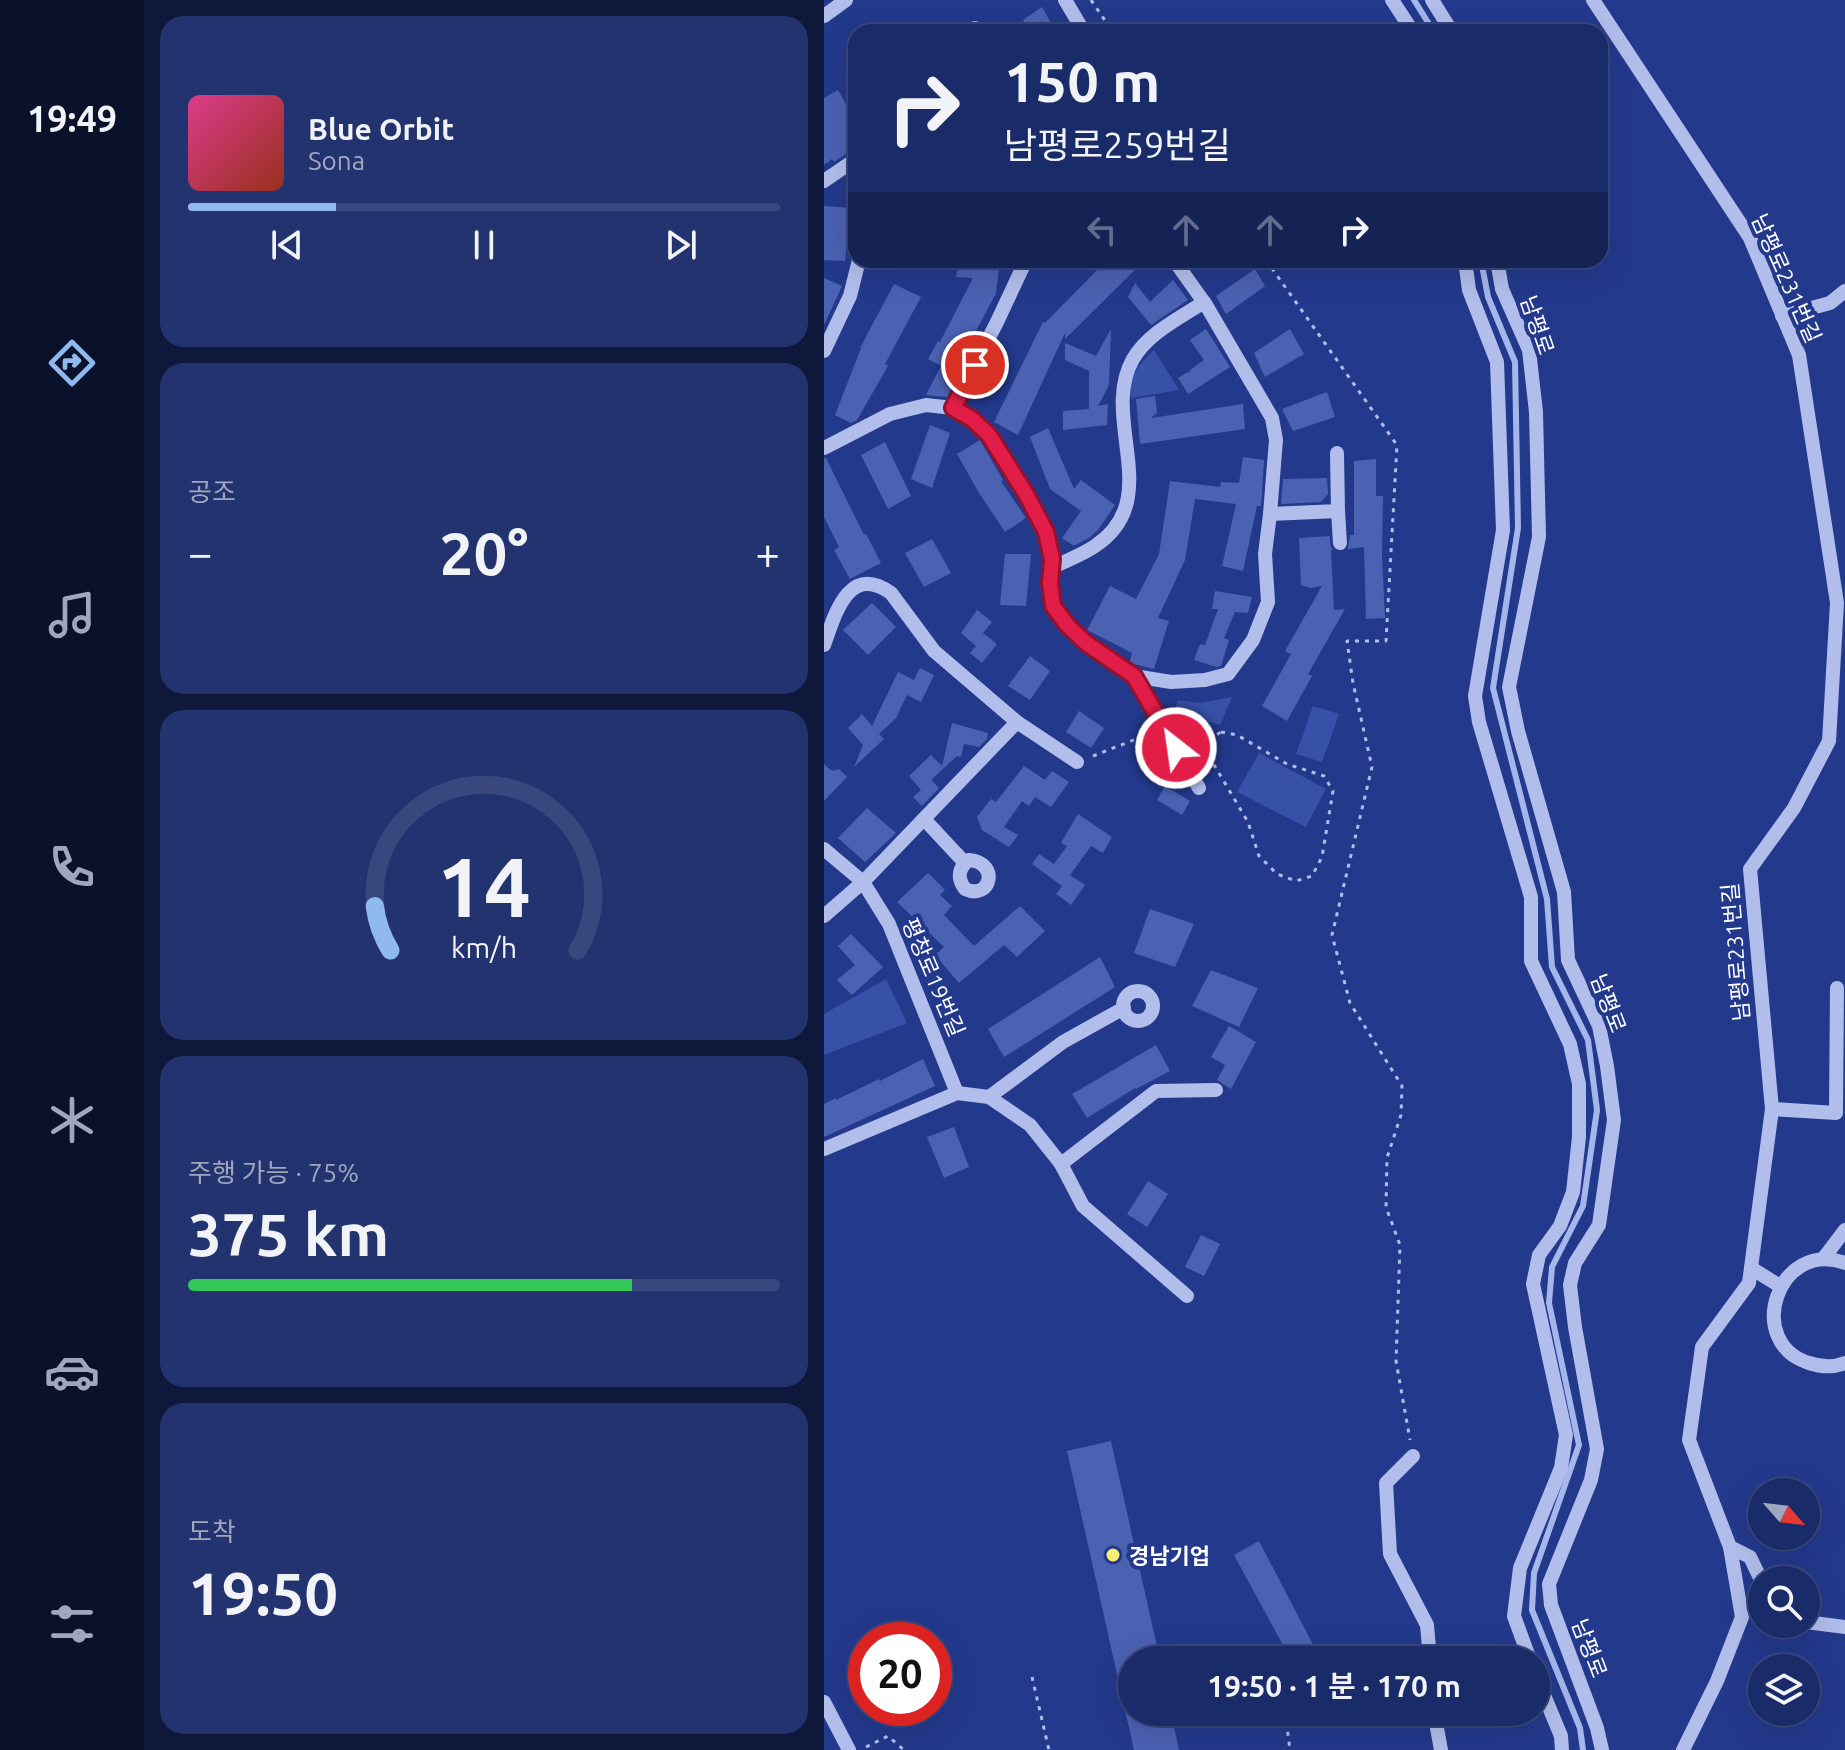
<!DOCTYPE html>
<html lang="ko">
<meta charset="utf-8">
<style>
body{margin:0;font-family:Ubuntu,"Noto Sans KR",sans-serif;background:#23336f;color:#f1f3f6;height:100vh;display:flex;flex-direction:column;font-size:30px;white-space:nowrap}
*{box-sizing:border-box;margin:0}
p{font-size:26px;color:#9fa7c0}
.icon{flex:none;width:44px;height:44px;fill:none;stroke:currentColor;stroke-width:2;stroke-linecap:round;stroke-linejoin:round}
.map{position:relative;flex:1;overflow:hidden}
.sheet{display:flex;flex-direction:column;gap:16px;padding:16px;background:#0e183a;width:680px}
.sheet>*{flex:none}
.hud{position:absolute;left:24px;top:24px;width:760px;height:244px;border-radius:24px;box-shadow:0 8px 32px #0002,0 0 0 2px #38477d;background:#1a2b69;color:#f1f3f6;overflow:hidden}
.needle{width:52px;rotate:118deg}
.fabs{position:absolute;left:924px;top:1478px;display:grid;gap:16px}
.fabs a{display:grid;place-items:center;width:72px;height:72px;border-radius:50%;background:#1a2b69;box-shadow:0 8px 32px #0002,0 0 0 2px #38477d;font-size:40px}
.speed{position:absolute;left:24px;top:1622px;display:flex;gap:16px;font-size:40px;font-weight:700;text-align:center}
.speed>*{display:grid;place-content:center;width:104px;height:104px;border-radius:50%;background:#1a2b69;box-shadow:0 8px 32px #0002,0 0 0 2px #38477d;line-height:1}
.speed .limit{border:12px solid #d22;background:#fff;color:#111}
.pin{position:absolute;display:grid;place-items:center;width:68px;height:68px;color:#fff;margin:-34px;border:4px solid #fff;border-radius:50%;box-shadow:0 2px 8px #0007}
.me{position:absolute;width:88px;margin:-44px;rotate:330deg;stroke-linejoin:round;filter:drop-shadow(0 0 6px #0008)}
.turn{display:flex;align-items:center;gap:28px;height:168px;padding:0 24px;font-size:36px}
.turn .icon{width:104px;height:104px;stroke-width:2.5}
.turn b{display:block;font-size:56px;line-height:68px}
.lanes{display:flex;align-items:center;height:76px;padding:0 24px;background:#0003;justify-content:center;gap:40px;direction:ltr}
.lanes .off{opacity:.35}
.big{font-size:60px;font-weight:600;line-height:1.1}
.sheet .card{flex:1;display:flex;flex-direction:column;justify-content:center;gap:12px;min-width:0;padding:0 28px;border-radius:24px;background:#23336f}
.sheet .dial{align-items:center;gap:0}
.dial svg{height:208px;overflow:visible;fill:none;stroke:#38477d;stroke-width:7;stroke-linecap:round;text-anchor:middle}
.dial text{fill:#f1f3f6;stroke:none}
.song{display:flex;align-items:center;gap:24px}
.cover{width:96px;height:96px;border-radius:12px;background:linear-gradient(135deg,hsl(330 70% 55%),hsl(10 70% 35%))}
.played{height:8px;border-radius:4px;background:linear-gradient(90deg,#90b9f0 25%,#38477d 25%)}
.keys{display:flex;justify-content:space-around;direction:ltr}
.heat{display:flex;justify-content:space-between;align-items:center;font-size:44px;direction:ltr}
.charge{height:12px;border-radius:6px;background:linear-gradient(90deg,#34c759 75%,#38477d 0)}
.trip{position:absolute;left:294px;top:1646px;width:432px;height:80px;border-radius:40px;background:#1a2b69;box-shadow:0 8px 32px #0002,0 0 0 2px #38477d;font-weight:600;line-height:80px;text-align:center}
main{display:flex;flex:1;min-height:0}
.dock{display:flex;flex-direction:column;width:144px;justify-content:space-around;align-items:center;background:#0a112a;color:#9fa7c0}
.dock .icon{width:56px;height:56px}
.dock .current{color:#90b9f0}
.dock b{font-size:36px;color:#f1f3f6}
.map>svg:first-child{display:block}
.green{fill:#3751a9}
.lines{fill:none;stroke-linecap:round;stroke-linejoin:round}
.stream{stroke:#a5b6ec;stroke-width:6}
.building{fill:#4b62b3}
.path{stroke:#b1beeb;stroke-width:3;stroke-dasharray:4 6;stroke-linecap:butt}
.minor{stroke:#b1beeb;stroke-width:14}
.route-casing{stroke:#92132f;stroke-width:20}
.route{stroke:#e11d48;stroke-width:14}
.poi-dot{fill:#f6ee74;stroke:#23398c;stroke-width:3}
.labels{text-anchor:middle;dominant-baseline:central;stroke-width:8;stroke-linejoin:round;paint-order:stroke}
.street-label{font-size:22px;fill:#fff;stroke:#23398c}
.poi-label{font-size:22px;font-weight:bold;fill:#fff;stroke:#23398c;text-anchor:start}
</style>
<main>
<nav class="dock">
<b>19:49</b>
<svg class="icon current" aria-label="directions" viewBox="0 0 24 24"><path d="M12 3l9 9-9 9-9-9zM9 14v-3h6M13 9l2 2-2 2"/></svg>
<svg class="icon" aria-label="music" viewBox="0 0 24 24"><path d="M9 18V5l10-2v13"/><circle cx="6" cy="18" r="3"/><circle cx="16" cy="16" r="3"/></svg>
<svg class="icon" aria-label="phone" viewBox="0 0 24 24"><path d="M5 4h4l2 5-3 2q2 4 5 5l2-3 5 2v4C11 20 4 13 5 4z"/></svg>
<svg class="icon" aria-label="climate" viewBox="0 0 24 24"><path d="M12 3v18M4 7l16 10M4 17L20 7"/></svg>
<svg class="icon" aria-label="car" viewBox="0 0 24 24"><path d="M5 17H2v-5l4-1 3-4h7l3 4 3 1v5h-3M9 17h6M6 11h13"/><circle cx="7" cy="17" r="2"/><circle cx="17" cy="17" r="2"/></svg>
<svg class="icon" aria-label="filters" viewBox="0 0 24 24"><path d="M4 7h16M4 17h16"/><circle cx="9" cy="7" r="2"/><circle cx="15" cy="17" r="2"/></svg>
</nav>
<section class="sheet">
<div class="card">
<div class="song"><i class="cover"></i><div><b>Blue Orbit</b><p>Sona</p></div></div>
<div class="played"></div>
<div class="keys"><svg class="icon" aria-label="previous" viewBox="0 0 24 24"><path d="M18 5L8 12l10 7zM5 5v14"/></svg><svg class="icon" aria-label="pause" viewBox="0 0 24 24"><path d="M8 5v14M16 5v14"/></svg><svg class="icon" aria-label="next" viewBox="0 0 24 24"><path d="M6 5l10 7-10 7zM19 5v14"/></svg></div>
</div>
<div class="card"><p>공조</p>
<div class="heat"><a>−</a><b class="big">20°</b><a>+</a></div>
</div>
<div class="card dial"><svg viewBox="0 0 100 80">
<path d="M14 69A42 42 0 1 1 86 69"/>
<path d="M14 69A42 42 0 0 1 8 52" stroke="#90b9f0"/>
<text x="50" y="56" font-size="32" font-weight="700">14</text>
<text x="50" y="72" font-size="11">km/h</text>
</svg></div>
<div class="card"><p>주행 가능 · 75%</p><b class="big">375 km</b><div class="charge"></div></div>
<div class="card"><p>도착</p><b class="big">19:50</b></div>
</section>
<div class="map">
<svg width="1021" height="1750" viewBox="0 0 1021 1750">
<rect width="100%" height="100%" fill="#23398c"/>
<g class="green">
<path d="M330,350L355,390L307,398C306,374 313,367 330,350Z"/>
<polygon points="408,697 396,725 351,713 353,700 376,703"/>
<polygon points="489,706 515,714 498,762 472,754"/>
<polygon points="435,753 502,789 482,827 413,792"/>
<polygon points="62,979 83,1023 0,1055 0,1014"/>
</g>
<g class="lines">
<g class="stream">
<polyline points="590,0 610,32"/>
<polyline points="657,260 664,297 691,362 694,528 669,688 723,899 728,967 764,1040 773,1110 759,1206 728,1267 725,1303 755,1445 710,1573 708,1610 756,1728 759,1750"/>
</g>
</g>
<g class="building">
<polygon points="218,7 232,32 206,32 199,20"/>
<polygon points="14,90 32,122 32,149 26,151 10,162 8,159 0,165 0,98"/>
<polygon points="0,206 27,208 21,261 0,260"/>
<polygon points="149,260 176,260 172,293 140,354 144,356 123,397 102,395 117,366 104,359 114,341 116,342 149,278 132,277 135,261 149,262"/>
<polygon points="283,260 321,260 241,339 241,333 194,435 170,422 219,322 221,323"/>
<polygon points="431,269 441,286 402,314 392,296"/>
<polygon points="0,278 18,286 0,325"/>
<polygon points="349,280 364,300 327,325 304,297 311,283 326,302"/>
<polygon points="70,284 97,297 61,364 64,366 33,420 27,423 11,415 37,348 36,348"/>
<polygon points="287,329 285,385 274,406 284,404 283,425 239,430 239,411 265,409 265,371 241,360 241,343 272,356"/>
<polygon points="382,329 406,367 364,394 354,378 364,372 366,373 365,371 380,360 366,340"/>
<polygon points="466,329 480,354 441,377 430,353"/>
<polygon points="503,392 511,417 469,431 458,409"/>
<polygon points="331,396 333,413 327,418 419,404 421,429 316,444 312,399"/>
<polygon points="106,425 126,433 108,488 87,479"/>
<polygon points="224,428 250,489 257,480 291,505 274,530 265,538 250,546 238,538 257,511 226,489 206,437"/>
<polygon points="156,440 179,480 177,481 202,518 181,532 155,493 133,454"/>
<polygon points="61,442 87,496 64,509 37,455"/>
<polygon points="419,457 440,460 437,506 433,506 419,571 398,566 412,504 371,499 361,560 334,618 345,621 330,669 310,664 306,661 308,653 263,630 286,586 312,599 335,554 346,481 396,487 397,482 415,483"/>
<polygon points="0,458 2,458 40,535 42,534 57,563 26,579 10,550 15,547 0,517"/>
<polygon points="552,459 552,496 559,496 558,557 561,618 542,619 540,547 524,549 526,535 530,535 530,461"/>
<polygon points="503,478 504,494 497,502 457,504 459,479"/>
<polygon points="506,536 506,544 509,550 507,550 510,610 521,609 484,674 488,676 463,721 438,706 467,654 461,651 498,586 486,588 477,585 475,538"/>
<polygon points="108,539 127,573 100,587 81,553"/>
<polygon points="181,554 207,554 202,606 176,605"/>
<polygon points="391,591 428,597 424,613 411,612 400,638 405,640 397,666 393,667 370,660 376,644 381,645 394,609 388,609"/>
<polygon points="48,603 72,627 44,655 19,630"/>
<polygon points="153,610 168,622 159,633 173,644 158,663 146,653 152,646 137,633"/>
<polygon points="206,656 226,671 206,700 184,686"/>
<polygon points="96,668 110,675 97,702 83,695 72,718 55,734 60,739 30,767 39,745 24,728 38,714 48,726 74,672 90,680"/>
<polygon points="255,711 280,728 267,748 242,732"/>
<polygon points="128,723 164,733 163,739 155,747 140,744 137,757 133,756 107,780 115,788 98,806 89,797 97,790 85,776 107,755 118,766"/>
<polygon points="0,764 8,771 15,769 23,777 0,801"/>
<polygon points="200,766 221,780 228,771 245,782 227,807 211,797 205,806 198,801 180,827 194,835 185,847 158,830 153,817 167,799 172,802"/>
<polygon points="341,786 366,801 358,815 333,800"/>
<polygon points="43,808 72,833 41,862 14,838"/>
<polygon points="254,814 288,837 279,853 267,846 246,875 261,885 247,905 232,894 238,886 208,864 215,854 230,864 243,846 237,843"/>
<polygon points="104,873 121,890 116,895 128,906 120,915 150,946 196,906 221,931 193,957 180,945 135,983 111,955 120,947 73,902"/>
<polygon points="326,909 370,924 351,967 310,953"/>
<polygon points="27,934 59,967 28,995 13,980 31,965 14,946"/>
<polygon points="276,957 291,987 180,1057 164,1029"/>
<polygon points="387,970 434,988 415,1027 368,1006"/>
<polygon points="405,1026 432,1042 407,1089 393,1080 401,1065 387,1057"/>
<polygon points="332,1045 346,1071 312,1089 311,1088 263,1118 248,1094"/>
<polygon points="99,1059 111,1086 0,1137 0,1104 12,1098 12,1100 55,1079 56,1081"/>
<polygon points="130,1127 145,1167 120,1178 103,1137"/>
<polygon points="324,1181 344,1194 323,1227 303,1214"/>
<polygon points="377,1235 396,1244 380,1276 361,1267"/>
<polygon points="287,1441 336,1660 308,1660 308,1712 347,1712 355,1750 310,1750 243,1451"/>
<polygon points="435,1541 497,1660 467,1660 410,1555"/>
</g>
<g class="lines">
<g class="path">
<polyline points="267,0 289,32"/>
<polyline points="442,260 573,445 562,641 523,641 529,683 548,767 508,935 526,1003 578,1086 577,1115 563,1158 562,1207 576,1245 572,1361 586,1440"/>
<polygon points="397,732 413,735 463,764 500,776 509,791 498,857 488,876 472,881 453,874 435,856 424,822 386,758 383,745 386,739"/>
<polyline points="269,756 325,734"/>
<polyline points="208,1677 225,1750"/>
<polyline points="461,1712 466,1750"/>
<polyline points="42,1747 64,1736 80,1750"/>
</g>
<g class="minor">
<polyline points="241,0 260,32"/>
<polyline points="568,0 589,32"/>
<polyline points="608,0 628,32"/>
<polyline points="769,0 926,238 975,355 1013,603 1005,741 970,808 926,869 948,1109 925,1283 878,1347 865,1440 906,1547 918,1617 893,1681 859,1750"/>
<polyline points="0,16 22,0"/>
<polyline points="151,32 151,28"/>
<polyline points="0,181 32,159"/>
<polyline points="641,260 645,290 673,362 679,530 651,696 655,722 707,897 707,961 746,1044 755,1084 755,1137 749,1192 736,1226 715,1255 709,1284 742,1435 737,1468 696,1568 690,1616 706,1660"/>
<polyline points="673,260 678,289 705,350 712,412 715,537 685,687 694,731 740,892 744,960 775,1026 783,1066 790,1120 775,1225 751,1263 746,1285 751,1327 773,1449 767,1480 725,1584 727,1605 773,1728 778,1750"/>
<polyline points="958,316 1006,303 1021,291"/>
<polyline points="0,351 26,296 35,260"/>
<polyline points="129,408 173,322 202,260"/>
<polyline points="0,448 66,414 102,405 129,408 148,419 165,435 202,494 222,532 228,559 226,583 229,606 244,626 262,643 310,676 347,682 381,680 404,674 429,640 444,602 441,554 446,514 452,440 448,418 382,305 350,260"/>
<polyline points="514,511 516,543"/>
<polyline points="446,514 514,511 513,453"/>
<path d="M227,568C241,561 258,555 271,546C342,499 275,419 309,359C324,333 356,318 380,302"/>
<path d="M0,645C11,615 24,563 67,593L110,651L193,722L253,762"/>
<polyline points="310,676 375,788"/>
<polyline points="100,819 141,863"/>
<polyline points="0,849 39,882 65,924 133,1093"/>
<path d="M145,860C177,863 166,901 141,889C133,878 134,868 145,860Z"/>
<polyline points="0,916 39,882 193,722"/>
<circle cx="314" cy="1006" r="15"/>
<polyline points="165,1097 239,1042 300,1008"/>
<polyline points="948,1109 1012,1113 1013,988"/>
<polyline points="0,1149 133,1093 165,1097 206,1125 237,1164 259,1206 363,1296"/>
<polyline points="237,1164 332,1091 392,1090"/>
<polyline points="999,1259 1021,1230"/>
<path d="M1021,1263C953,1239 920,1343 985,1363C997,1367 1009,1368 1021,1363"/>
<polyline points="927,1268 956,1286"/>
<polyline points="589,1456 562,1483 566,1554 603,1625 606,1660"/>
<polyline points="906,1547 926,1557 938,1582"/>
<polyline points="982,1622 1021,1627"/>
<polyline points="712,1676 737,1736 738,1750"/>
<polyline points="0,1702 25,1750"/>
<polyline points="610,1712 617,1750"/>
</g>
</g>
<g class="lines">
<defs>
<polyline id="route" points="151,365 129,408 148,419 165,435 202,494 222,532 228,559 226,583 229,606 244,626 262,643 310,676 352,748"/>
</defs>
<use href="#route" class="route-casing"/>
<use href="#route" class="route"/>
</g>
<circle class="poi-dot" cx="289" cy="1555" r="8"/>
<g class="labels">
<g class="street-label">
<text transform="translate(963 278) rotate(66)">남평로231번길</text>
<text transform="translate(714 325) rotate(71)">남평로</text>
<text transform="translate(911 952) rotate(-95)">남평로231번길</text>
<text transform="translate(110 977) rotate(67)">평창로19번길</text>
<text transform="translate(785 1003) rotate(69)">남평로</text>
<text transform="translate(766 1648) rotate(69)">남평로</text>
</g>
<g class="poi-label">
<text x="305" y="1555">경남기업</text>
</g>
</g>
</svg>
<div class="fabs">
<a><svg class="needle" viewBox="-14 -14 28 28"><path d="M0-13l5 13h-10z" fill="#e53935"/><path d="M0 13l5-13h-10z" fill="#9fa7c0"/></svg></a>
<a><svg class="icon" aria-label="search" viewBox="0 0 24 24"><circle cx="10" cy="10" r="6"/><path d="M15 15l6 6"/></svg></a>
<a><svg class="icon" aria-label="layers" viewBox="0 0 24 24"><path d="M12 4l9 5-9 5-9-5zM3 14l9 5 9-5"/></svg></a>
</div>
<div class="speed"><div class="limit">20</div></div>
<div class="pin" style="left:151px;top:365px;background:#d93025"><svg class="icon" aria-label="arrive" viewBox="0 0 24 24"><path d="M6 21V4h12l-3 4 3 4H6"/></svg></div>
<svg class="me" style="left:352px;top:748px" viewBox="-20 -20 40 40"><circle r="17" fill="#e11d48" stroke="#fff" stroke-width="3"/><path d="M0-11L8 9 0 5-8 9z" fill="#fff"/></svg>
<div class="trip">19:50 · 1 분 · 170 m</div>
<div class="hud">
<div class="turn"><svg class="icon" aria-label="right" viewBox="0 0 24 24"><path d="M7 20v-9h11M14 6l5 5-5 5"/></svg><div><b>150 m</b>남평로259번길</div></div>
<div class="lanes"><svg class="icon off" aria-label="left" viewBox="0 0 24 24"><path d="M17 20v-9H6M10 6l-5 5 5 5"/></svg><svg class="icon off" aria-label="ahead" viewBox="0 0 24 24"><path d="M12 20V5M6 11l6-6 6 6"/></svg><svg class="icon off" aria-label="ahead" viewBox="0 0 24 24"><path d="M12 20V5M6 11l6-6 6 6"/></svg><svg class="icon" aria-label="right" viewBox="0 0 24 24"><path d="M7 20v-9h11M14 6l5 5-5 5"/></svg></div>
</div>
</div>
</main>
